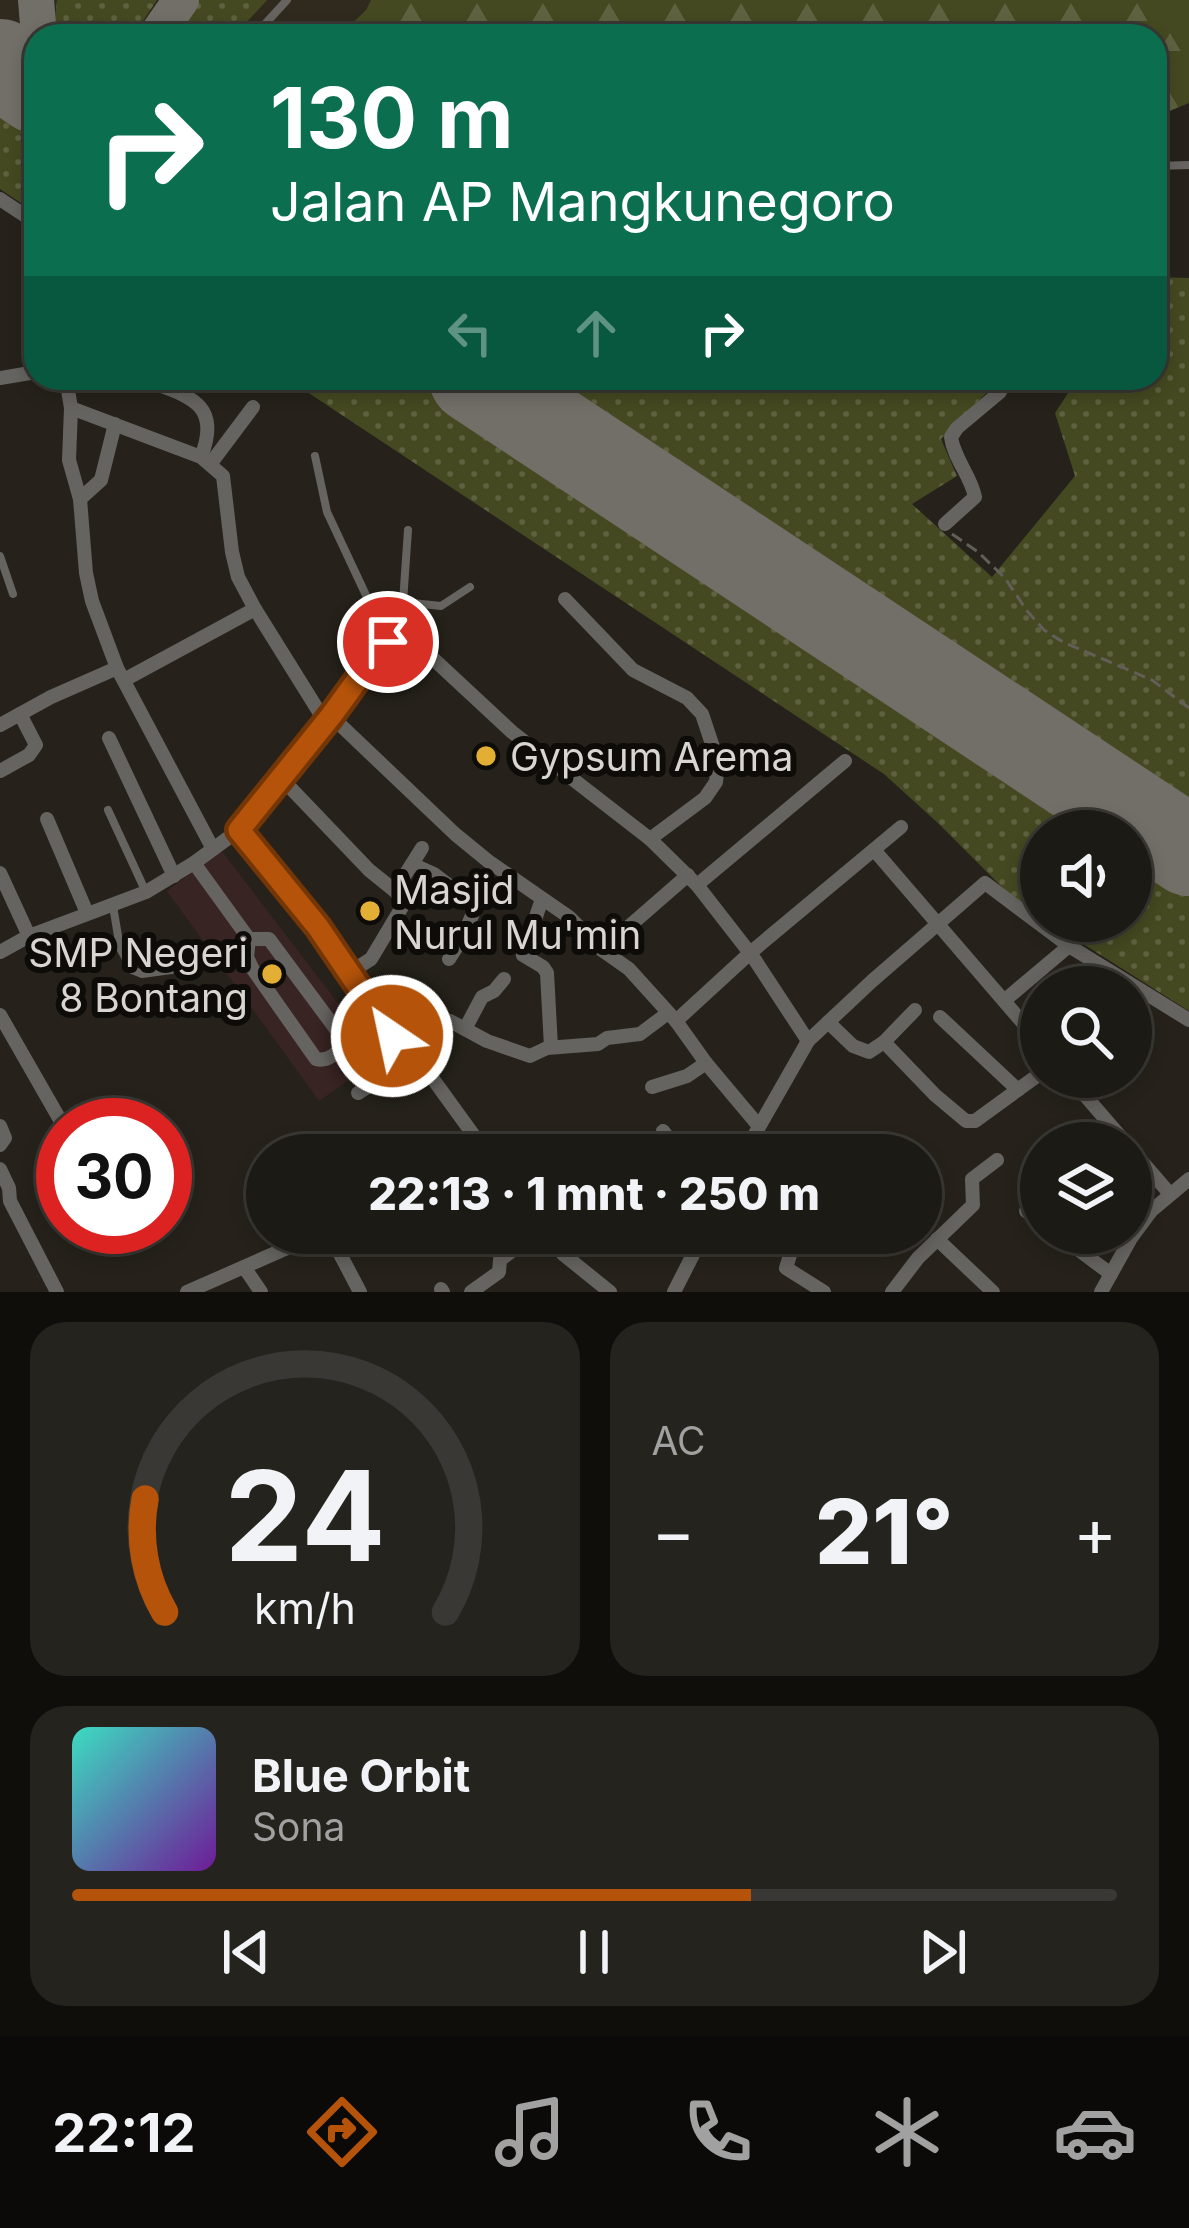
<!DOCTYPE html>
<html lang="id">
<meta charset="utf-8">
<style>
body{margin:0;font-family:Inter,sans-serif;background:#25231d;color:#f1f3f6;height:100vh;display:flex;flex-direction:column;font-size:45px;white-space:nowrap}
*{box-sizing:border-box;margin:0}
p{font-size:39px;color:#a0a1a0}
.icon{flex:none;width:66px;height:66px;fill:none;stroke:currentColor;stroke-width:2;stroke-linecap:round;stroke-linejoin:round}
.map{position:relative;height:1292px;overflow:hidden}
.sheet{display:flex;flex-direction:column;gap:30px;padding:30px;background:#0f0e0b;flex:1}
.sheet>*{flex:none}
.hud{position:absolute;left:24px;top:24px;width:1143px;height:366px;border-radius:36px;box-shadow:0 6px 18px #0003,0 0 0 3px #3a3834;background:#0b6e4f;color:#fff;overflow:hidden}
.fabs{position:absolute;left:1020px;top:810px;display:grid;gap:24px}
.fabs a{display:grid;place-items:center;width:132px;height:132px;border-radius:50%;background:#1c1a14;box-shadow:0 6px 18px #0003,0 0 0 3px #3a3834;font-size:60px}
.speed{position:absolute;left:36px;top:1098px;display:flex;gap:24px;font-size:60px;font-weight:700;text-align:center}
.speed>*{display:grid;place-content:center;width:156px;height:156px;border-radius:50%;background:#1c1a14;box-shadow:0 6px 18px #0003,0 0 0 3px #3a3834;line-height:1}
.speed .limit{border:18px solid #d22;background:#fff;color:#111}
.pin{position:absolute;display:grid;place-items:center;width:102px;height:102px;color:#fff;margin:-51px;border:6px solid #fff;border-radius:50%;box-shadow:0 3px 12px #0007}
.me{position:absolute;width:132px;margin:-66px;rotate:326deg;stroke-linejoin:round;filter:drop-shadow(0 0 9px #0008)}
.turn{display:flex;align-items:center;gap:42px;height:252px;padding:0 48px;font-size:54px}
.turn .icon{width:156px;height:156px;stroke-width:2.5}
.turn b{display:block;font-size:84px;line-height:102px}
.lanes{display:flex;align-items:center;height:114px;padding:0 48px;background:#0003;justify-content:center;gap:60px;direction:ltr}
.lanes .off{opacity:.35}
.big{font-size:90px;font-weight:800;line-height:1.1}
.sheet .card{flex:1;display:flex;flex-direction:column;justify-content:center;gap:18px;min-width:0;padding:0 42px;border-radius:36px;background:#25231d}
.sheet .dial{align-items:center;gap:0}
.dial svg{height:312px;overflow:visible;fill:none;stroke:#3a3834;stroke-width:7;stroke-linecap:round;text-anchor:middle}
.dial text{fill:#f1f3f6;stroke:none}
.song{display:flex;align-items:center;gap:36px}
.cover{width:144px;height:144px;border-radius:18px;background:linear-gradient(135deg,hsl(170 70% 55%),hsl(280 70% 35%))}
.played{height:12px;border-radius:6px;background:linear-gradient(90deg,#b45309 65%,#3a3834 65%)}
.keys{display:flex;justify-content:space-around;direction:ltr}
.heat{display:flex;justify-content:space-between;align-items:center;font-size:66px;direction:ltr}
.sheet .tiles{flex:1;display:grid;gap:30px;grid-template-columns:1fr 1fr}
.card:last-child{grid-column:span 2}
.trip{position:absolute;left:246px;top:1134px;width:696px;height:120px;border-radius:60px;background:#1c1a14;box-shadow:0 6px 18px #0003,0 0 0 3px #3a3834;font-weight:800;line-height:120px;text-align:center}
.tabs{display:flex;height:192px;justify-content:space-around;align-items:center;background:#0b0a08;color:#a0a1a0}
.tabs .icon{width:84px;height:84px}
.tabs .on{color:#b45309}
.tabs b{font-size:54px;color:#f1f3f6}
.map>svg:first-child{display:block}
.education{fill:#382422}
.built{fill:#30291d}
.grass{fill:url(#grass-dots)}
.forest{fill:url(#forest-firs)}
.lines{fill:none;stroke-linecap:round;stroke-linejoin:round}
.taxiway{stroke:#726e68;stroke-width:36}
.runway{stroke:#726e68;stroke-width:90}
.path{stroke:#625e58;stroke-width:3;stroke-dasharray:12 6;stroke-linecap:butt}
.service{stroke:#666460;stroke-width:8}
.minor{stroke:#666460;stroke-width:14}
.route-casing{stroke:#753606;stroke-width:30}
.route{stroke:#b45309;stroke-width:21}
.poi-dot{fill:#e2af34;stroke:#0e0c09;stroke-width:4.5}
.labels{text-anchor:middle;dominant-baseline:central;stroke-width:12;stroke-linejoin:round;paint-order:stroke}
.poi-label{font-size:39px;fill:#d9d6d1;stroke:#0e0c09;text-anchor:start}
</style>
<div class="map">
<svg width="1189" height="1292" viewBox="0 0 1189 1292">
<defs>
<pattern id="grass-dots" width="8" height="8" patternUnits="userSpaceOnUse" patternTransform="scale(3)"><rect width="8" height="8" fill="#444921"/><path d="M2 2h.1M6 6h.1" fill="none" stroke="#5e6240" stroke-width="1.8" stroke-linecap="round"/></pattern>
<pattern id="forest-firs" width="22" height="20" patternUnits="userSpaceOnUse" patternTransform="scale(3)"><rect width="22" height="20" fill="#444921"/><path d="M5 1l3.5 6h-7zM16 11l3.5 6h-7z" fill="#5e6240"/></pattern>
</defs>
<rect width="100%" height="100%" fill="#26221b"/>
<polygon class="education" points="221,850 380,1058 319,1101 167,891"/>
<g class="built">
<polygon points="0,0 371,0 366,10 339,36 36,36 36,213 0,189"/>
<polygon points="286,378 621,378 1189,715 1189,1011 1047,921 1131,921 1131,831 1041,831 1016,901 939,824 884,774"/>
</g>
<g class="grass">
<polygon points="57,0 157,0 133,36 53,36"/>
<polygon points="190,0 267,0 234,36 166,36"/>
<polygon points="0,96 8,96 36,115 36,213 0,189"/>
<polygon points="1155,277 1189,278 1189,824 516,378 907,378 914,387 926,378 988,378 993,386 941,439 957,476 912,504 992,577 1075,476 1055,413 1078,378 1155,378"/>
<polygon points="286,378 433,378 1116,831 1041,831 1041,917 1016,901 939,824 884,774"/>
<polygon points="1131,841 1189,879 1189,1011 1047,921 1131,921"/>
</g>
<polygon class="forest" points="371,0 1189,0 1189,103 1155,117 1155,36 339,36 366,10"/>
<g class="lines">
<g class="taxiway">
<polyline points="36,0 39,36"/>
<polyline points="156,36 181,0"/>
</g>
<g class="runway">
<polyline points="0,64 36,88"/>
<polyline points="474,378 1189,851"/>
</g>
<polyline class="path" points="952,534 978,552 1005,578 1027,611 1044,630 1063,642 1152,680 1189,708"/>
<g class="service">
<polyline points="254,36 287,0"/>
<polyline points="1155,166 1189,165"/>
<polyline points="315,456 327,512 387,640"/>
<polyline points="0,556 13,594"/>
<polyline points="403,602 408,530"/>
<polyline points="379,624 403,602 441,606 470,587"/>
<polyline points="108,810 145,890"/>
<polyline points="113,906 120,948 132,970 142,974 186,968"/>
</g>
<g class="minor">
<polyline points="0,199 36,223"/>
<polyline points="0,378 36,372"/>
<polyline points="66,378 71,408 69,460 80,499 86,573 92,601 117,668 213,849"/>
<path d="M140,378C182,395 224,399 201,457"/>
<polyline points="71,408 201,457 223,476 232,552 238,577 255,609 326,723"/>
<polyline points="211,463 253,407"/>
<polyline points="80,499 101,480 115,424"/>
<path d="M945,524L975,497C971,476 954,459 951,437L957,428L1000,392L1001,387L998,378"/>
<polyline points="565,599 633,670 687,698 702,714 718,762 716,782 705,798 650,839"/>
<polyline points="124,680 255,609"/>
<polyline points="331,716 455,834 488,861 569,917 602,950 629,969 676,1021 706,1063 758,1125"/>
<polyline points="0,725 51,697 117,668"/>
<polyline points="109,738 174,876"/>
<polyline points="0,771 29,755 36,745 20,714"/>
<polyline points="282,779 369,870 395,891 422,848"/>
<polyline points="47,819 87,913"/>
<polyline points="239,830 318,927 392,1036 425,1068 488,1155"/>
<polyline points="875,851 1041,1044"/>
<path d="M194,863L249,939H269L341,1036L343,1043C339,1053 327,1062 316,1059L252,968L247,957L249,939"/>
<polyline points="412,864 434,874 476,906 463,937 449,959"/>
<polyline points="0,873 29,936"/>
<polyline points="697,885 845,761"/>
<polyline points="542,899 523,955 543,967 547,973 551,1047"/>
<polyline points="602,950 688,875"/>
<polyline points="0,952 29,936 146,892 194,863 239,830 326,723 382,645 397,638 413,640 512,732 650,839 697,885 753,957 808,1041"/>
<polyline points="349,973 371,959 402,907 402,900 395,891"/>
<polyline points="1005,1000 1069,946"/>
<polyline points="0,1015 63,1125"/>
<polyline points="940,1017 1018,1090"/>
<polyline points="676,1021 750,953 901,827"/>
<polyline points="828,1022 853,1046 869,1052 884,1042 915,1010"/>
<polyline points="465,1029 482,997 494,991 504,979"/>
<polyline points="884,1042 935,1095 966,1121 975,1121 1041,1073"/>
<polyline points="425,1068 450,1021 487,1041 530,1056 547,1048 598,1044 607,1038 640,1034 668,1013"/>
<polyline points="1069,1077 1126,1143"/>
<polyline points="652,1087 687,1076 706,1063"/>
<polyline points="358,1093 414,1057"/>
<polyline points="0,1126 5,1138 0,1145"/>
<polyline points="663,1131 681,1155"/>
<polyline points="1131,1149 1170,1194"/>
<polyline points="743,1155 808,1041 872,981 985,883 1069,946 1189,1020"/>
<polyline points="0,1169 9,1188 10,1201 57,1292"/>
<polyline points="1026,1211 1041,1222"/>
<polyline points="329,1233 360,1292"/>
<polyline points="407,1233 423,1249 449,1233"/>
<polyline points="545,1233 563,1254 610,1292"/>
<polyline points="797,1233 786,1268 824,1292"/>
<polyline points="1056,1233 1111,1274"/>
<polyline points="937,1239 993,1292"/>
<polyline points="244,1267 261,1292"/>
<polyline points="441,1289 443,1292"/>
<polyline points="187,1292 321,1233"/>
<polyline points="471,1292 499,1272 500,1260 535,1233"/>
<polyline points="674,1292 704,1233"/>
<polyline points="892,1292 918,1258 973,1205 972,1179 997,1160"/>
<polyline points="1101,1292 1131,1238 1151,1211 1189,1179"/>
</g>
</g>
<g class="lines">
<defs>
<polyline id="route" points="388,642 382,646 331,716 239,830 318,927 392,1036"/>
</defs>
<use href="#route" class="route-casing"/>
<use href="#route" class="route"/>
</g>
<g class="poi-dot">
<circle cx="486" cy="756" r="12"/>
<circle cx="370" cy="911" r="12"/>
<circle cx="272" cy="974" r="12"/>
</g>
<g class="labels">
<g class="poi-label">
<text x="510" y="756">Gypsum Arema</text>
<text x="394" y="889">Masjid<tspan x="394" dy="45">Nurul Mu'min</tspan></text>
<text x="248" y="952" text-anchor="end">SMP Negeri<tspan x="248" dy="45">8 Bontang</tspan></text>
</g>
</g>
</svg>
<div class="fabs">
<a><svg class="icon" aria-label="sound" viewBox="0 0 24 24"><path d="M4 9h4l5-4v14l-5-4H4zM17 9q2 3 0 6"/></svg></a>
<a><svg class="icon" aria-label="search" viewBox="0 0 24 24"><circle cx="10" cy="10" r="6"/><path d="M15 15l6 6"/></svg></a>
<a><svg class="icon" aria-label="layers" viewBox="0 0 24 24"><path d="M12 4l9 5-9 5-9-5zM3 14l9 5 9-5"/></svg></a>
</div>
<div class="speed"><div class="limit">30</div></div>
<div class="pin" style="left:388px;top:642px;background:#d93025"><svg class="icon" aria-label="arrive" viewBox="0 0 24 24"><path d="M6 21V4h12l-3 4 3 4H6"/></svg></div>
<svg class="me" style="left:392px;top:1036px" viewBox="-20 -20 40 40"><circle r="17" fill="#b45309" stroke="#fff" stroke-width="3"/><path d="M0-11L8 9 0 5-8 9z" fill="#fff"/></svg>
<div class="trip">22:13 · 1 mnt · 250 m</div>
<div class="hud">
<div class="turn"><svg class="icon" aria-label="right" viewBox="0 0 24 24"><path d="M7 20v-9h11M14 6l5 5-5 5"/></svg><div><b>130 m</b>Jalan AP Mangkunegoro</div></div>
<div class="lanes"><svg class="icon off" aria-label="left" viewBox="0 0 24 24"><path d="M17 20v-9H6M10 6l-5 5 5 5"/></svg><svg class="icon off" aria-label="ahead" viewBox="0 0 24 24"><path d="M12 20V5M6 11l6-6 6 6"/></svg><svg class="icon" aria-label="right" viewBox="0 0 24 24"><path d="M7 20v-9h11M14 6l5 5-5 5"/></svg></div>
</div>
</div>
<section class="sheet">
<div class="tiles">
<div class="card dial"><svg viewBox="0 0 100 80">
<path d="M14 69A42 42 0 1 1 86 69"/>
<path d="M14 69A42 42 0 0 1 9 40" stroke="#b45309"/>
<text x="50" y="56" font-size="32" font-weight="700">24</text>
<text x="50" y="72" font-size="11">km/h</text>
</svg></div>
<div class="card"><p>AC</p>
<div class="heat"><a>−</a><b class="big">21°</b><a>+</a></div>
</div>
<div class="card">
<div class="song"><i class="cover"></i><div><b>Blue Orbit</b><p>Sona</p></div></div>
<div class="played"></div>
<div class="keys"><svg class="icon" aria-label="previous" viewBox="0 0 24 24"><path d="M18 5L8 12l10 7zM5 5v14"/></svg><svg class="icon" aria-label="pause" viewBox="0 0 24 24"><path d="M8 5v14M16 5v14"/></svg><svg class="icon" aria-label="next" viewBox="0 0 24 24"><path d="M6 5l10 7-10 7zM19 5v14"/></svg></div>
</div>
</div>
</section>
<nav class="tabs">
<b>22:12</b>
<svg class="icon on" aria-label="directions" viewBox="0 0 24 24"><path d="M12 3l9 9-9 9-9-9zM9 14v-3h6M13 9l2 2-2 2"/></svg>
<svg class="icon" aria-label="music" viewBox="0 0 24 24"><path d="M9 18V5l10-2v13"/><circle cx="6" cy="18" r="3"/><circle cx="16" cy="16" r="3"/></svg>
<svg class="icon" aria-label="phone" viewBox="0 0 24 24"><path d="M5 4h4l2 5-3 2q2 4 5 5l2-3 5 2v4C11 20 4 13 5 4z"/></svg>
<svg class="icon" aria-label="climate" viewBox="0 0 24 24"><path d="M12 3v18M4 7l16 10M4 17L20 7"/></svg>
<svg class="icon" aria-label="car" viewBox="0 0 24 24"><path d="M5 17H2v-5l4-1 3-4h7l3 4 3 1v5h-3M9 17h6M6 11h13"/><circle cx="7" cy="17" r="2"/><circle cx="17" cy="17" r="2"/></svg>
</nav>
